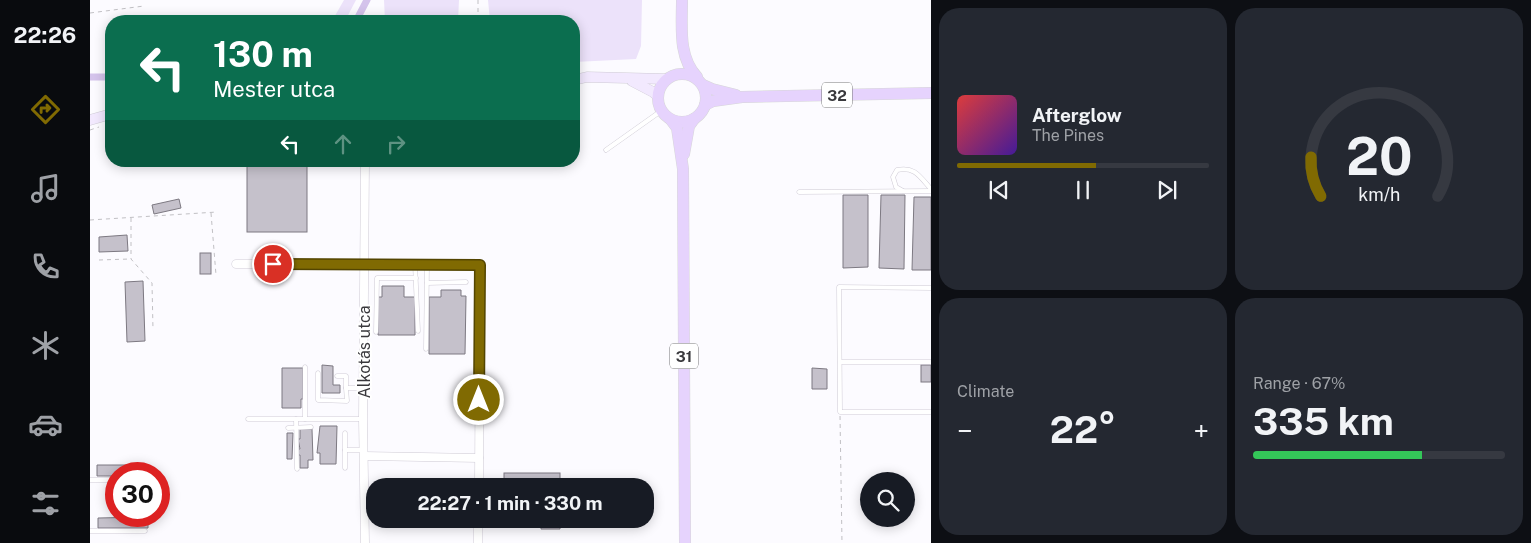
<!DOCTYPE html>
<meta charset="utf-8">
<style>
body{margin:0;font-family:"Public Sans",sans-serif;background:#242831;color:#f1f3f6;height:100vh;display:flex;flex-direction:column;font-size:19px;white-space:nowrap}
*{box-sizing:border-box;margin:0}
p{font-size:16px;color:#9ea1a6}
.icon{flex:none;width:28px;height:28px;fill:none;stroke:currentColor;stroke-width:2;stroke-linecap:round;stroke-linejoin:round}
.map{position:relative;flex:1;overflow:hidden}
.sheet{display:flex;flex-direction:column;gap:8px;padding:8px;background:#0d0f14;width:600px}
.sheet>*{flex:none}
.guide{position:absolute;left:15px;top:15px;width:475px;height:152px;border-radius:20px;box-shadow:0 2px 12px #0003;background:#0b6e4f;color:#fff;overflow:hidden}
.tools{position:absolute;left:770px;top:472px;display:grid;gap:10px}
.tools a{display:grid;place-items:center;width:55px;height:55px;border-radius:50%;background:#171b24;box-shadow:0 2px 12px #0003;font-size:25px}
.speed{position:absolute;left:15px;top:462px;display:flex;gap:10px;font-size:25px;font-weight:700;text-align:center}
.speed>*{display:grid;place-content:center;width:65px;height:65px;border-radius:50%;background:#171b24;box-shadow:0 2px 12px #0003;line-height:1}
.speed .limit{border:8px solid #d22;background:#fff;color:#111}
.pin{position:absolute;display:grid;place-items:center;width:42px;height:42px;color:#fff;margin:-21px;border:2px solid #fff;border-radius:50%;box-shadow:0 1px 5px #0007}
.me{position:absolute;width:55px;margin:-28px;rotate:0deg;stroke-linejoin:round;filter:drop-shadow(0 0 4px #0008)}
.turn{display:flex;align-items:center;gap:18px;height:105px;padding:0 25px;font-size:22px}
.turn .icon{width:65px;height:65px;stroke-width:2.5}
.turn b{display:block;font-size:35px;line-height:42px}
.lanes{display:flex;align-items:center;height:48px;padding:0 25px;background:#0003;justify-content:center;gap:25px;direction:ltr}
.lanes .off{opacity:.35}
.big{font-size:38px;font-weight:700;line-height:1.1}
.sheet .tile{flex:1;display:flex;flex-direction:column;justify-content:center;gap:8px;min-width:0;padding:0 18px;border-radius:20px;background:#242831}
.sheet .dial{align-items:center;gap:0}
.dial svg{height:130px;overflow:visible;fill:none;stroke:#363941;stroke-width:7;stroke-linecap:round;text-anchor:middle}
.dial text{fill:#f1f3f6;stroke:none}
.song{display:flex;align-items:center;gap:15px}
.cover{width:60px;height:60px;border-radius:8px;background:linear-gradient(135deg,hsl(0 70% 55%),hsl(260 70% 35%))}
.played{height:5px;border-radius:2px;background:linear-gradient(90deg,#806a02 55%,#363941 55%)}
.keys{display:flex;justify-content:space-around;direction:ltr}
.heat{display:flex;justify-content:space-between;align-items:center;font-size:28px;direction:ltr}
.charge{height:8px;border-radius:4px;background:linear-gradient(90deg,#34c759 67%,#363941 0)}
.sheet .tiles{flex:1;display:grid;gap:8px;grid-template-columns:repeat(2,1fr)}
.trip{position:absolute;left:276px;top:478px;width:288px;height:50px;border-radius:20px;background:#171b24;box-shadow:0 2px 12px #0003;font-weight:700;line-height:50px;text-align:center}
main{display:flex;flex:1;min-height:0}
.menu{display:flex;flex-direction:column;width:90px;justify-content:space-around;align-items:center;background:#090b0e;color:#9ea1a6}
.menu .icon{width:35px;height:35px}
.menu .on{color:#806a02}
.menu b{font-size:22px;color:#f1f3f6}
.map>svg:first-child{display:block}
.green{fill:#ece2fa}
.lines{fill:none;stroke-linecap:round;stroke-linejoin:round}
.canal{stroke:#d4c3eb;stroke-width:7}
.building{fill:#c5c1cb;stroke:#7d7982}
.lane-casing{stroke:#cfcbd5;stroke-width:5}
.street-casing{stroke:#cfcbd5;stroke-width:9}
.secondary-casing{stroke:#cfcbd5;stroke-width:11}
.primary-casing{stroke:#d7d7d8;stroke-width:12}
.path{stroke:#c1c0c4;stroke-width:1;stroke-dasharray:4 4;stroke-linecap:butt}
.lane{stroke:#fff;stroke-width:4}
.street{stroke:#fff;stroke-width:8}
.secondary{stroke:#f2e9fe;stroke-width:10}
.primary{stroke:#e6d3fd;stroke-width:11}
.route-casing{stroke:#534501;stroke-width:12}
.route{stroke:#806a02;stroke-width:9}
.labels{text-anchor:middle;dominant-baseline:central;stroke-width:4;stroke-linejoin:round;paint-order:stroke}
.shield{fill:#fff;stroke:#747476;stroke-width:1}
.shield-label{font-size:15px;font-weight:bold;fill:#39383c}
.street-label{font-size:16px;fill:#39383c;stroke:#fff}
</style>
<main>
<nav class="menu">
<b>22:26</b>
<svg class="icon on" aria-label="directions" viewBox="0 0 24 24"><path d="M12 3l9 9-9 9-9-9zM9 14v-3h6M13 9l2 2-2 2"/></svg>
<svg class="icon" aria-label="music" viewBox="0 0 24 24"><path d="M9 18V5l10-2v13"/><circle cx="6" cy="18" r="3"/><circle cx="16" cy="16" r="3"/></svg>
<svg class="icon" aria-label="phone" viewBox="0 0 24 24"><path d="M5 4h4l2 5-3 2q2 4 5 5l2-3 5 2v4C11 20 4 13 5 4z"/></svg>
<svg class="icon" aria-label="climate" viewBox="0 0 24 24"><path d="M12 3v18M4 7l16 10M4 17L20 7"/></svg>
<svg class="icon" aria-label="car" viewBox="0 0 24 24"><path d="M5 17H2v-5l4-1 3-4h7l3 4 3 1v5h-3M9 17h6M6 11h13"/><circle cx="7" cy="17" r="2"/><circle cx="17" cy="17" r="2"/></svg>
<svg class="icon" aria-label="filters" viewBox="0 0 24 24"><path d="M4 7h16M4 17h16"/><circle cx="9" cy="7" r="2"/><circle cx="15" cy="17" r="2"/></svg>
</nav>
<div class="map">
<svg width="841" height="543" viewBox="0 0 841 543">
<rect width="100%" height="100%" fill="#fcfbff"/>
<g class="green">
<polygon points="254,0 266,0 255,21 242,21"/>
<polygon points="294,0 369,0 368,21 295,21"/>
<polygon points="398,0 552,0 551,46 546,59 484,62 484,21 400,21"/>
</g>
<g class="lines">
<g class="canal">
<polyline points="266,21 277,0"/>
<polyline points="0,77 21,77"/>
</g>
</g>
<g class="building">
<rect x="157" y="161" width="60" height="71"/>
<polygon points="753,195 778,195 778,267 753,268"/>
<polygon points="791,195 815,195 814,269 789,268"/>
<polygon points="824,197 841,197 841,270 822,270"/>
<polygon points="89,199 91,208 64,214 62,205"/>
<polygon points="37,235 38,251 9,252 9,237"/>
<rect x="110" y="253" width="11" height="21"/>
<polygon points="53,281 55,341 37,342 35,282"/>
<polygon points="292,286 314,286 314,297 325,297 325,335 288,335 288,297 292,297"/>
<polygon points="351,290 371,290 371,296 376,296 375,354 339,354 339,297 351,297"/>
<polygon points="232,365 243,366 243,385 250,385 250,393 232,393"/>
<rect x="831" y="365" width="10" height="17"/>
<polygon points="192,368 213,368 213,399 211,399 211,408 192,408"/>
<polygon points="722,368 737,369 737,389 722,389"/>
<polygon points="230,426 247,426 246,464 230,464 230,453 227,453"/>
<polygon points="210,429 222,429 223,460 218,460 218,468 210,468 210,455 208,455 208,449 210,449 208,439 210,439"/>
<polygon points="197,433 203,433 202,459 197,459"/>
<polygon points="7,465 57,465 57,474 26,474 26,476 7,476"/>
<rect x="414" y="473" width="56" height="13"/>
<polygon points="58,517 58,528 8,528 8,518"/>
<polygon points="414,519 470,519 470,529 451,529 451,523 414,523"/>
</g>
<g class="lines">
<defs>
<g id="lane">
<polyline points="516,150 571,111"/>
<path d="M813,191L806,187L803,177L807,170C825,166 830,177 841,189"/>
<polyline points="709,192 841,191"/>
<polyline points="325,264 328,331"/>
<polyline points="337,283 376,282"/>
<polyline points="841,288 749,287 750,412 841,412"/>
<polyline points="286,332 287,278 326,278"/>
<polyline points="336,349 337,264"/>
<polyline points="750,362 841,362"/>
<polyline points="228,373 228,400 257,401 256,388 274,388"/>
<polyline points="247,376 256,376 256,388"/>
<polyline points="158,419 273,419"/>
<polyline points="206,419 207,469"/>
<polyline points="215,419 215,367"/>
<polyline points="198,428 221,427"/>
<polyline points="255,433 255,468"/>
<polyline points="255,450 273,450"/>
<polyline points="0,480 26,480"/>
<polyline points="0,531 55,531"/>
</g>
<g id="street">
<polyline points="146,264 390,265 389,486"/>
<polyline points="274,456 389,458"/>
<polyline points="275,543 273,419 275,161"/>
<polyline points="388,543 388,519"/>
</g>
<g id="secondary">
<polyline points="484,80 497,77 576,79"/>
<polyline points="542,81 563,92 568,96"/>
<polyline points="0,120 21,114"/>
</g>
<g id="primary">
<path d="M592,0C592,27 588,57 607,77"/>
<circle cx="592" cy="98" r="24"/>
<polyline points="613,85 622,89 646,95"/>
<polyline points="615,105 623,101 652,97 841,93"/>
<polyline points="581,120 587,128 593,169 595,543"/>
<polyline points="594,154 599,126 604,119"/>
</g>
</defs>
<use href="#lane" class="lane-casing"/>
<use href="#street" class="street-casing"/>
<use href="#secondary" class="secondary-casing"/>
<use href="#primary" class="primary-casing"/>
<g class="path">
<polyline points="388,0 388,21"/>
<polyline points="0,13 54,6"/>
<polyline points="0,130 9,127"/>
<polyline points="121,213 126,275"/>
<polyline points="41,218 41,259 62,283 63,330"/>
<polyline points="0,220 127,212"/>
<polyline points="9,260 40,259"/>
<polyline points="750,416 752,543"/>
</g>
<use href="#lane" class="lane"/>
<use href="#street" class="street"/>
<use href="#secondary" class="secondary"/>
<use href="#primary" class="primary"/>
</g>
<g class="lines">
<defs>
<polyline id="route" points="183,264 390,265 389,400"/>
</defs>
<use href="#route" class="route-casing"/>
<use href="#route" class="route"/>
</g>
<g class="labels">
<g class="shield">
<rect x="732" y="82.5" width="30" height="25" rx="4"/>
<rect x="580" y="343.5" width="28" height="25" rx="4"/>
</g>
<g class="shield-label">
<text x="747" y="95">32</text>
<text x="594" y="356">31</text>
</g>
<g class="street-label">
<text transform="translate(274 352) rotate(-90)">Alkotás utca</text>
</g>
</g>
</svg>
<div class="tools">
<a><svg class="icon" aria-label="search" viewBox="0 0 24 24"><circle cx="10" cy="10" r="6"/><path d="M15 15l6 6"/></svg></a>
</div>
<div class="speed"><div class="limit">30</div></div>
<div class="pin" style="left:183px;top:264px;background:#d93025"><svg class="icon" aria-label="arrive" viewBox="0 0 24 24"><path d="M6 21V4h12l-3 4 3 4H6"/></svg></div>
<svg class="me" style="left:389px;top:400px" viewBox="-20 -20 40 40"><circle r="17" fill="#806a02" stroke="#fff" stroke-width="3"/><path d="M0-11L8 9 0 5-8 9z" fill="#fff"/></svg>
<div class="trip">22:27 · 1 min · 330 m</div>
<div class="guide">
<div class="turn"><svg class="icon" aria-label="left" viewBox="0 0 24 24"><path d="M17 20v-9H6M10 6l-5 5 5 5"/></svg><div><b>130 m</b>Mester utca</div></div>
<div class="lanes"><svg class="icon" aria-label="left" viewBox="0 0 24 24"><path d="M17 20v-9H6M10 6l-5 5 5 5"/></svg><svg class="icon off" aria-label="ahead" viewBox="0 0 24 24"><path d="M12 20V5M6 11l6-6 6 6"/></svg><svg class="icon off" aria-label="right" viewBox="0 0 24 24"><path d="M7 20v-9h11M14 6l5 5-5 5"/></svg></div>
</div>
</div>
<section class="sheet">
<div class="tiles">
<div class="tile">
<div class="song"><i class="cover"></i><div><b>Afterglow</b><p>The Pines</p></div></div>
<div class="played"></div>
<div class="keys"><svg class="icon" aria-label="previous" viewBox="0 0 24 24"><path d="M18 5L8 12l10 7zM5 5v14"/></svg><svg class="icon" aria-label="pause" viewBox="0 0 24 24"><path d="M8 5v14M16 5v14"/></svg><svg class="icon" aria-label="next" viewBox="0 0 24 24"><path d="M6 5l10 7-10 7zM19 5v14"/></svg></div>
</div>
<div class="tile dial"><svg viewBox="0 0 100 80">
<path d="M14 69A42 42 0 1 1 86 69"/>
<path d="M14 69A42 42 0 0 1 8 45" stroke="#806a02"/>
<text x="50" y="56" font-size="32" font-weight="700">20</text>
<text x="50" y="72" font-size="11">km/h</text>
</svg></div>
<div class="tile"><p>Climate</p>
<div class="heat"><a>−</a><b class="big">22°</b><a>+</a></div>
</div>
<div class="tile"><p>Range · 67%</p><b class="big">335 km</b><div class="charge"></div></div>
</div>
</section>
</main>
